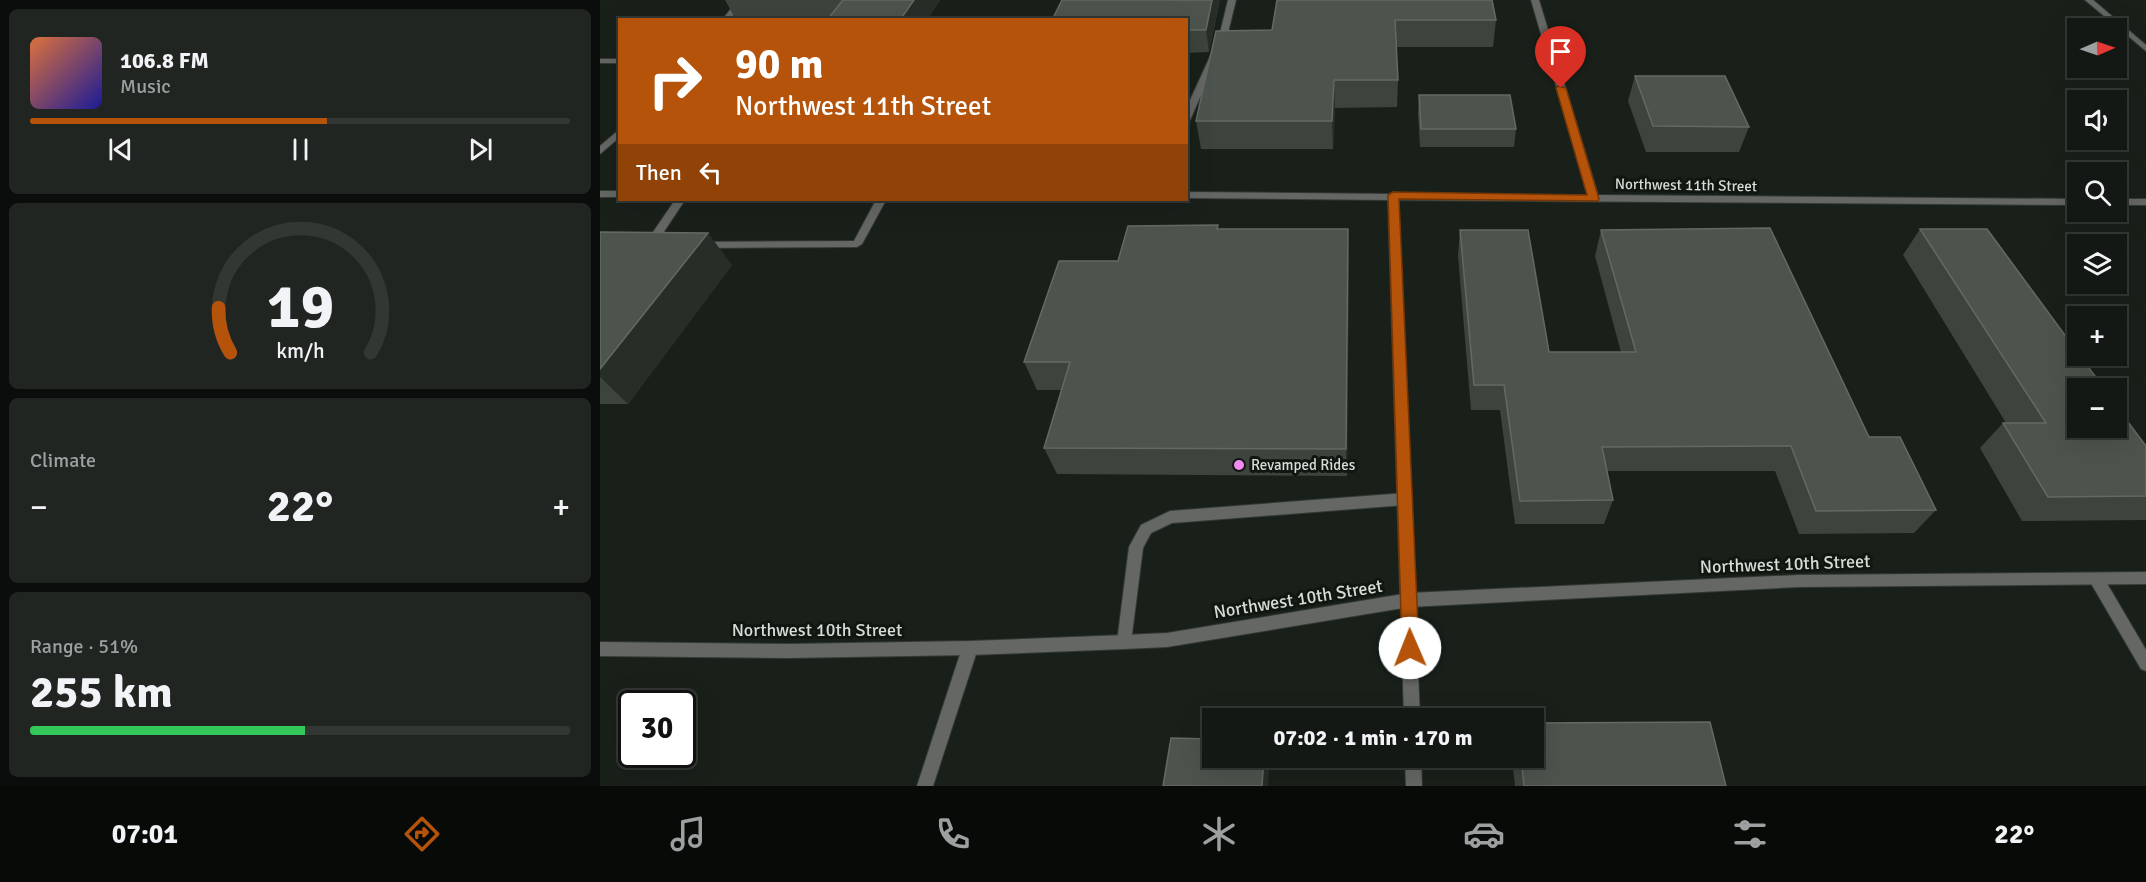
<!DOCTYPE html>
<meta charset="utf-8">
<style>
body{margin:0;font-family:Signika,sans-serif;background:#202522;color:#f1f3f6;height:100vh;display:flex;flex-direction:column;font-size:22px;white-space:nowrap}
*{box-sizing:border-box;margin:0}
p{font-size:20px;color:#9da0a0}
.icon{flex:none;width:33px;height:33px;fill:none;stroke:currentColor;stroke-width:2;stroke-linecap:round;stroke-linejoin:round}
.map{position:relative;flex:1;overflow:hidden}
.side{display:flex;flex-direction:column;gap:9px;padding:9px;background:#0a0d0b;width:600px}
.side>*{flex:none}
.banner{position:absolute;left:18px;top:18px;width:570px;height:183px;border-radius:0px;box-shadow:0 6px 24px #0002,0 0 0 2px #323734;background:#b45309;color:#fff;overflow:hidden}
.needle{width:39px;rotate:88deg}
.fabs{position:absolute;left:1467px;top:18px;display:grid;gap:12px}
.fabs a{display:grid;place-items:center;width:60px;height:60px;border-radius:0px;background:#131814;box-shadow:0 6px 24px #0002,0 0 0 2px #323734;font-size:30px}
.speed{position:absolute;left:18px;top:690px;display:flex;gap:12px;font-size:30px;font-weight:700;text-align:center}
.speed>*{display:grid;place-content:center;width:78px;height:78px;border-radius:50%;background:#131814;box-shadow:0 6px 24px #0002,0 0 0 2px #323734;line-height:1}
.speed .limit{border:3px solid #111;border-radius:9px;background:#fff;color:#111}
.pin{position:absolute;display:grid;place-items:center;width:51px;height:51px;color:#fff;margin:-62px -26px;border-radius:50% 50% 50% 0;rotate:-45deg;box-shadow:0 0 6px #0007}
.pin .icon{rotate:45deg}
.me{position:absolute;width:66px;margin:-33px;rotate:359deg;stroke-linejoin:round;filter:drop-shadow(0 0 4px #0008)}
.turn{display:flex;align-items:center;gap:21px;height:126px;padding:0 18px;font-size:27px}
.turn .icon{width:78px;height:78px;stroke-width:2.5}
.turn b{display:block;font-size:42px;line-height:51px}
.then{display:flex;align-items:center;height:57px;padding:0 18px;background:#0003;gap:12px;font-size:22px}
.big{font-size:45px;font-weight:700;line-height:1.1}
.side .widget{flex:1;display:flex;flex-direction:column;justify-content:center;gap:9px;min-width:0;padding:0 21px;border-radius:9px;background:#202522}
.side .dial{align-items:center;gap:0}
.dial svg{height:156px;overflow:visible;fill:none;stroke:#323734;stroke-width:7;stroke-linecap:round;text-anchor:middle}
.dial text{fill:#f1f3f6;stroke:none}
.song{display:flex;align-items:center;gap:18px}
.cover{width:72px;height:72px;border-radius:9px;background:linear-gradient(135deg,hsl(20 70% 55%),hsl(240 70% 35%))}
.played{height:6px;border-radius:3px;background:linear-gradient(90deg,#b45309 55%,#323734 55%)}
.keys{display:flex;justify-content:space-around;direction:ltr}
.heat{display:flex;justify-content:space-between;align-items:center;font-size:33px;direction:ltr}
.charge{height:9px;border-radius:4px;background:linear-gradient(90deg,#34c759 51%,#323734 0)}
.trip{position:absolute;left:602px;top:708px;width:342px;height:60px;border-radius:0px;background:#131814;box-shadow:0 6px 24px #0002,0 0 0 2px #323734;font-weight:700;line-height:60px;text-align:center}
.tab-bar{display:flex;height:96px;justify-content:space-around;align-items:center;background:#080a08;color:#9da0a0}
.tab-bar .icon{width:42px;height:42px}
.tab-bar .current{color:#b45309}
.tab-bar b{font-size:27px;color:#f1f3f6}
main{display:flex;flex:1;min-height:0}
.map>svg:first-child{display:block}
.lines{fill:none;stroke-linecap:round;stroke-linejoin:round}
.service-casing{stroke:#343a34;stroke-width:2}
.minor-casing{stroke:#343a34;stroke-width:2}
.tertiary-casing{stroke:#343a34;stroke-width:2}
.service{fill:#646764;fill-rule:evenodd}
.minor{fill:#646764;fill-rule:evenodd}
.tertiary{fill:#646764;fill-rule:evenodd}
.wall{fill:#3d433d}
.shaded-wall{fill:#272e28}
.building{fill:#4d544d;stroke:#636963;stroke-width:1.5}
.route{fill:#b45309;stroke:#753606;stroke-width:1.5}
.poi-dot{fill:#f38af2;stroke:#101711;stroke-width:2}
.labels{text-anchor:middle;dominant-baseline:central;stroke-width:6;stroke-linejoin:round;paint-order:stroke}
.street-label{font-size:15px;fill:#d7dcd7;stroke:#101711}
.poi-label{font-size:15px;fill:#d7dcd7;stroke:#101711;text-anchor:start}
.near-street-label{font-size:18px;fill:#d7dcd7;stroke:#101711}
</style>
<main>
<section class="side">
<div class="widget">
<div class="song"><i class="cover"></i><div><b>106.8 FM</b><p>Music</p></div></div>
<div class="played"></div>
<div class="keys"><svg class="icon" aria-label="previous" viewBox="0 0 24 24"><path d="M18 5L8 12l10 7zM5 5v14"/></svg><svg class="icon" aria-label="pause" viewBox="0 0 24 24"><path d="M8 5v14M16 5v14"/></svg><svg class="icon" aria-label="next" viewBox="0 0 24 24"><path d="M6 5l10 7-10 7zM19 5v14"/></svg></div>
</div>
<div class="widget dial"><svg viewBox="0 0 100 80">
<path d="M14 69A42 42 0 1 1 86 69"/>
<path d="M14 69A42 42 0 0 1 8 46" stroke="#b45309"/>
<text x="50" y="56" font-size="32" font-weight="700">19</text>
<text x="50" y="72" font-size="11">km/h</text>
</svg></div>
<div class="widget"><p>Climate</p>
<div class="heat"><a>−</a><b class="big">22°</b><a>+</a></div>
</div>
<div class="widget"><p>Range · 51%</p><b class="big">255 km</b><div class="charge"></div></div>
</section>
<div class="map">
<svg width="1546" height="786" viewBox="0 0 1546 786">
<rect width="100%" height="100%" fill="#19201a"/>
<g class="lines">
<defs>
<g id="service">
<polygon points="138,0 146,0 129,20 122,20"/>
<polygon points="628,0 636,0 627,37 590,120 586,123 586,109 619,37"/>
<rect x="0" y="59" width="20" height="4"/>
<polygon points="20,129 20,137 0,154 0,146"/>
<polygon points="75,200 85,200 61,236 69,240 64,243 50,240 49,238"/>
<polygon points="276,200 286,200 262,244 257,247 101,248 96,245 101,242 254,241"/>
<polygon points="805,493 810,495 812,499 810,503 805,505 572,523 551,533 543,548 531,642 529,647 524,649 519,647 517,642 529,547 541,525 570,511"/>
<polygon points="370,641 375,643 378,648 333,786 317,786 362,648 365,643"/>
</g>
<g id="minor">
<polygon points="931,0 939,0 998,195 1478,199 1478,205 798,200 820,718 804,718 788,200 586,198 586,192 789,194 793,192 797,194 988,195"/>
<polygon points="1485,0 1493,0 1546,45 1546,51"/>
<rect x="0" y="191" width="20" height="6"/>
<rect x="1516" y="199" width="30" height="6"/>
<polygon points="1497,574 1502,575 1546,650 1546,671 1541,669 1492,585 1490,580 1492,575"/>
<polygon points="805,758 821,758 822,786 806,786"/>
</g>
<polygon id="tertiary" points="1546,572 1546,584 1198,587 809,607 567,647 524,649 370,655 188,658 0,656 0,642 188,644 370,641 524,635 567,633 809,593 1198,575"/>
</defs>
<use href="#service" class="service-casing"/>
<use href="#minor" class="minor-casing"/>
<use href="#tertiary" class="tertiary-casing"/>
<use href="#service" class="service"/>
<use href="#minor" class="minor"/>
<use href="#tertiary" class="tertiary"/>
</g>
<g class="wall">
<polygon points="125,0 340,0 327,20 136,20"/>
<polygon points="462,0 620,0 609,52 586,53 586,20"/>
<polygon points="677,0 896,20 893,47 796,47 798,80 797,107 735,108 733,149 601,149 596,121 672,30"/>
<polygon points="1035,76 1149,127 1139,152 1046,152 1028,101"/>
<polygon points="819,95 916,129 914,147 820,147 818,114"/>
<polygon points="619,229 749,257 747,476 457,474 444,448 461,390 437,390 424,362 518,261"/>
<polygon points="1320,229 1546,446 1546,520 1422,521 1380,448 1403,423 1406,423 1303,255"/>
<polygon points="860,230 949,352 1021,352 995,256 1001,230 1269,437 1336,510 1314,533 1199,534 1175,471 1007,471 1013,500 1004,524 915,524 900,410 871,410 858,256"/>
<polygon points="0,232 132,265 28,404 0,404"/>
<polygon points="912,758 933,758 1126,786 915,786"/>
</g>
<g class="shaded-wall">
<polygon points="314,0 340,0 327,20 300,20"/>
<polygon points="612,0 620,0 609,52 606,30"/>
<polygon points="734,80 735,108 733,149 732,121"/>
<polygon points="748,229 749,257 747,476 746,449"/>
<polygon points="108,233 132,265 28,404 0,377 0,369"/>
<polygon points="664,758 670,758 668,786 662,786"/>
</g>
<g class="building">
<polygon points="243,0 314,0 300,20 227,20"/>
<polygon points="462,0 612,0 606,30 586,30 586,20 452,20"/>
<polygon points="677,0 892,0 896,20 795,20 798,80 734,80 732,121 596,121 616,31 672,30"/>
<polygon points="1035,76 1125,76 1149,127 1053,126"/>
<polygon points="819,95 910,95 916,129 821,129"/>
<polygon points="618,225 617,229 748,229 746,449 444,448 470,362 424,362 459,261 518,261 528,226"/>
<polygon points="1170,228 1269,437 1300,437 1336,510 1216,511 1191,446 1002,447 1013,500 920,501 904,385 874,385 860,230 928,230 949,352 1036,352 1001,230"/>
<polygon points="1320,229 1387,229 1478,353 1478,356 1480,356 1504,388 1478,388 1478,428 1516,428 1516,406 1546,446 1546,496 1448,497 1403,423 1446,423"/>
<polygon points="0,232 108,233 0,369"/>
<polygon points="1110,722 1126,786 924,786 921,758 933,758 933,723"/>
<polygon points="571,738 612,739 612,758 664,758 662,786 563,786"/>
</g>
<polygon class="route" points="958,86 966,88 999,199 998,201 799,199 819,648 816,653 810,656 804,653 802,648 788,195 793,192 987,195 956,88"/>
<circle class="poi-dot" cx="639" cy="465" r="6"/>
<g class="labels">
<g class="street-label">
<text transform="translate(1086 185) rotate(1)">Northwest 11th Street</text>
</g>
<g class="poi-label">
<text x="651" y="465">Revamped Rides</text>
</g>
<g class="near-street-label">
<text transform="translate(1185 564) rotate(-2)">Northwest 10th Street</text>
<text transform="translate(698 599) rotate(-9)">Northwest 10th Street</text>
<text x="217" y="630">Northwest 10th Street</text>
</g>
</g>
</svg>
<div class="fabs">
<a><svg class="needle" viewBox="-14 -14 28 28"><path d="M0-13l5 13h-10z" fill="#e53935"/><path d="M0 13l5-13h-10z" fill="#9da0a0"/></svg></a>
<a><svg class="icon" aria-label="sound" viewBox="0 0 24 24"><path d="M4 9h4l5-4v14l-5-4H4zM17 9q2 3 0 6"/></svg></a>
<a><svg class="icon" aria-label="search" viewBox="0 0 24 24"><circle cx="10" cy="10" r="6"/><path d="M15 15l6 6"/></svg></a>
<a><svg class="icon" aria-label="layers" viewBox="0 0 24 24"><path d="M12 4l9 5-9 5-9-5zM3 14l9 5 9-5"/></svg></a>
<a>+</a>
<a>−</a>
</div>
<div class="speed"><div class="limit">30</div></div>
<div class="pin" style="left:961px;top:88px;background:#d93025"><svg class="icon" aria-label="arrive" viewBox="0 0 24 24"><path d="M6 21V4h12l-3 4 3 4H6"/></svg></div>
<svg class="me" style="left:810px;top:648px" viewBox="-20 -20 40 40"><circle r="19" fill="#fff"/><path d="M0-13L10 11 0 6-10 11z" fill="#b45309"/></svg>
<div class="trip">07:02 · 1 min · 170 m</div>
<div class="banner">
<div class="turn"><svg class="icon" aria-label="right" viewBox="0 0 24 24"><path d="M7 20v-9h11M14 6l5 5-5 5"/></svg><div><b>90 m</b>Northwest 11th Street</div></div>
<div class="then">Then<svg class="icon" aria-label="left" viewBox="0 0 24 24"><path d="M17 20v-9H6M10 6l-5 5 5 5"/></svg></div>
</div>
</div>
</main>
<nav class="tab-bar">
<b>07:01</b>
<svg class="icon current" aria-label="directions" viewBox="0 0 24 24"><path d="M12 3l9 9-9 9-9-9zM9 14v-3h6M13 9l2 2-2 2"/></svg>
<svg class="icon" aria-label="music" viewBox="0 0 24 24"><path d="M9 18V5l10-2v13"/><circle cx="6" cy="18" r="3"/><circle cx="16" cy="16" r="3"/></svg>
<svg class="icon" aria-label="phone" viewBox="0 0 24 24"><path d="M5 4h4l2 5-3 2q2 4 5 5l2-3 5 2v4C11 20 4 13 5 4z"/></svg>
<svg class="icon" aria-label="climate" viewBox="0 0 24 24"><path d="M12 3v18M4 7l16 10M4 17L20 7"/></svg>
<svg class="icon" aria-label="car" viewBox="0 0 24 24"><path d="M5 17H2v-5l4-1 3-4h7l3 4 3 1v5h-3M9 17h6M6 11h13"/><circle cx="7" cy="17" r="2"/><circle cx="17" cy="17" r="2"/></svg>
<svg class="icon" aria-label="filters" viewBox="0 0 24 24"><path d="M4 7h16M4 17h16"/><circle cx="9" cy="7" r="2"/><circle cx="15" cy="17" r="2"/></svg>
<b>22°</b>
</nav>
